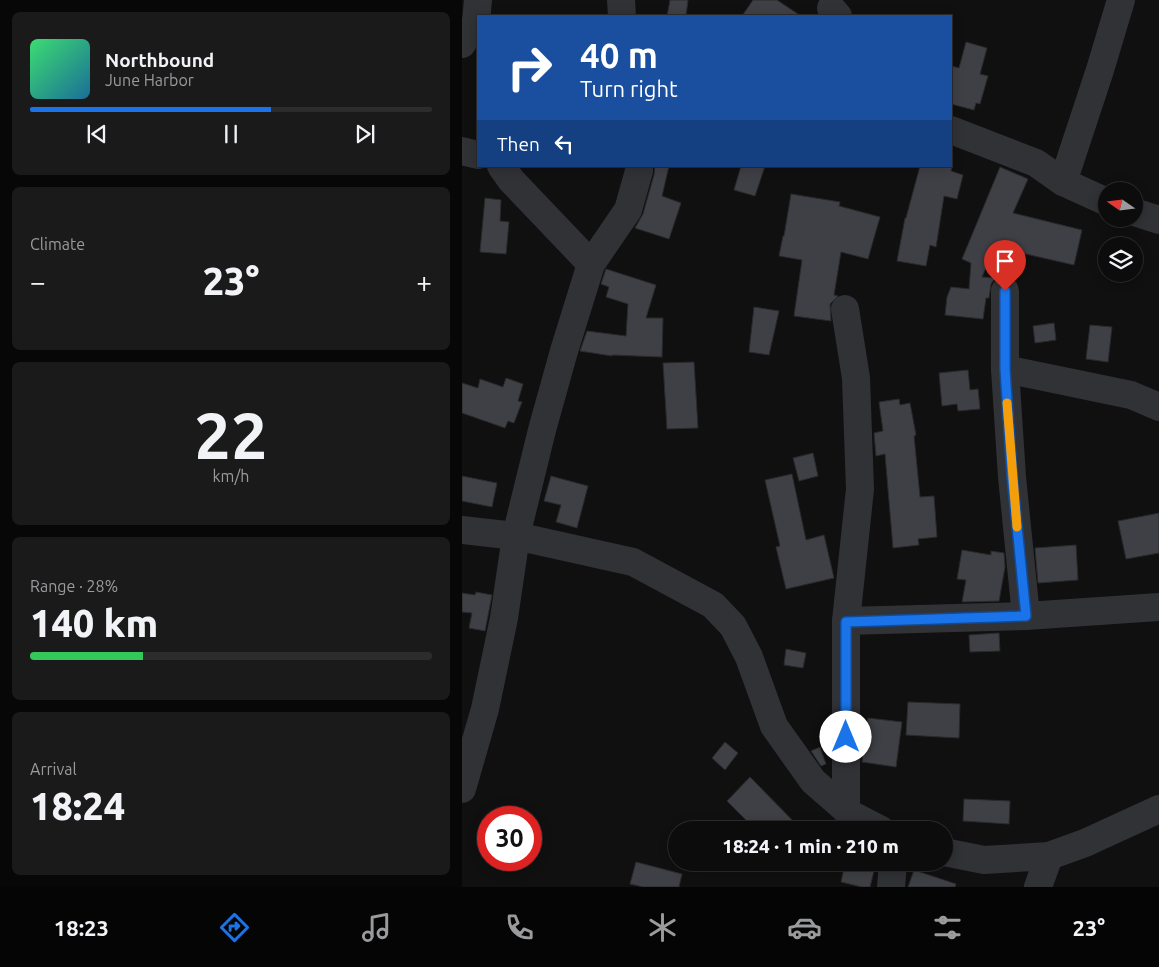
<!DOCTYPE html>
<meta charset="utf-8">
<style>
body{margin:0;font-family:Ubuntu,sans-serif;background:#1a1a1b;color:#f1f3f6;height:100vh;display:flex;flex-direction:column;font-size:19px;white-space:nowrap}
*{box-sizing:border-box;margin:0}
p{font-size:16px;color:#9a9b9d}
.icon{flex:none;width:28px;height:28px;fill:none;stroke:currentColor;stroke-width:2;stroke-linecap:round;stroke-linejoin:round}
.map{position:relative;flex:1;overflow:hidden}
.panel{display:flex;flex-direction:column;gap:12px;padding:12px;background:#070707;width:462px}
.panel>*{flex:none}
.top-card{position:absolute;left:15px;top:15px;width:475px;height:152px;border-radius:0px;box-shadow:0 2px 12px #0003,0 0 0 1px #2c2c2e;background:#1a4fa0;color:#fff;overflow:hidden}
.needle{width:32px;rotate:284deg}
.controls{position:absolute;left:636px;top:182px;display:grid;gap:10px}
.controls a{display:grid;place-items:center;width:45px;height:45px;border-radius:50%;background:#0c0c0d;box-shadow:0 2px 12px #0003,0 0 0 1px #2c2c2e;font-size:25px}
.speed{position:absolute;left:15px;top:806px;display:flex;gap:10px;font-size:25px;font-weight:700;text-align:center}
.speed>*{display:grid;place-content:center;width:65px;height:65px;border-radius:50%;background:#0c0c0d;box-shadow:0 2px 12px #0003,0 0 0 1px #2c2c2e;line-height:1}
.speed .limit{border:8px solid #d22;background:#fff;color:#111}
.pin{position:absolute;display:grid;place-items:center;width:42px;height:42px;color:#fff;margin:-51px -21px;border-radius:50% 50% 50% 0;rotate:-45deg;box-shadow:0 0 5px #0007}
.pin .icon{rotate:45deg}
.me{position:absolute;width:55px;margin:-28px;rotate:0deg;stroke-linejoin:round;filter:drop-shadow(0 0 4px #0008)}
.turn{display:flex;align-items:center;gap:18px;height:105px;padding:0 20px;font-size:22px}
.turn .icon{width:65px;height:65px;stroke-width:2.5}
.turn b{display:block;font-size:35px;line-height:42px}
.then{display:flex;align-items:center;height:48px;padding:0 20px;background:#0003;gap:10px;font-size:19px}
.big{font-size:38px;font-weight:800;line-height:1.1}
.panel .widget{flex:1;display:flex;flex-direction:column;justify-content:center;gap:8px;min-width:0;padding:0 18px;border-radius:8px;background:#1a1a1b}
.panel .dial{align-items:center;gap:0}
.dial b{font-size:65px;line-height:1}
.song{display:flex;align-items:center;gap:15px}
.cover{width:60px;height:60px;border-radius:8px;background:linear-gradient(135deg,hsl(140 70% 55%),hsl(200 70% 35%))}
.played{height:5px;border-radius:2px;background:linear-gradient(90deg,#1a73e8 60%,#2c2c2e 60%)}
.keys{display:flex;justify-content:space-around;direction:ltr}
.heat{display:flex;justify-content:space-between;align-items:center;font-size:28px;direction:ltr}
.charge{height:8px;border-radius:4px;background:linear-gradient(90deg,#34c759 28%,#2c2c2e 0)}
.trip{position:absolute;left:206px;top:821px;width:285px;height:50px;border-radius:25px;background:#0c0c0d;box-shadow:0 2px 12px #0003,0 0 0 1px #2c2c2e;font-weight:800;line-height:50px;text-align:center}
.menu{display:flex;height:80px;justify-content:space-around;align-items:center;background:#050505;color:#9a9b9d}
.menu .icon{width:35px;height:35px}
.menu .current{color:#1a73e8}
.menu b{font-size:22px;color:#f1f3f6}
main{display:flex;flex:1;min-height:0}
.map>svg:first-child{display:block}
.building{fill:#3f4045;stroke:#2a2a2d}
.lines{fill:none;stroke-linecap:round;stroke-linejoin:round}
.minor{stroke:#313236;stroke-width:28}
.route-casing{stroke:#114b97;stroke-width:12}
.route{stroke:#1a73e8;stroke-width:9}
.slow{stroke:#f59e0b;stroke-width:9}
</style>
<main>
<section class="panel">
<div class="widget">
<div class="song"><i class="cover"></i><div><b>Northbound</b><p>June Harbor</p></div></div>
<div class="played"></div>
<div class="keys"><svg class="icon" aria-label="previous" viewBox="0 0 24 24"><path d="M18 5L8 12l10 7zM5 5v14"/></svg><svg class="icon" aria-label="pause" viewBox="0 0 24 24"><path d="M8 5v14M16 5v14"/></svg><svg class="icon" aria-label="next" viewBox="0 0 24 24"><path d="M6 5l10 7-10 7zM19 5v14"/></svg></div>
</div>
<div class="widget"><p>Climate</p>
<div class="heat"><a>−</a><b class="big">23°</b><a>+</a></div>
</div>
<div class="widget dial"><b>22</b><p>km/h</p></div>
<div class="widget"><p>Range · 28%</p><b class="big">140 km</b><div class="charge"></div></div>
<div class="widget"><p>Arrival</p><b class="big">18:24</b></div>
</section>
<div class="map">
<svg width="697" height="887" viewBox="0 0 697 887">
<rect width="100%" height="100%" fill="#101011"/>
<g class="building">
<polygon points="208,0 226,0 224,16 205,16"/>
<polygon points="291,0 315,0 339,16 280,16"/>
<polygon points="504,42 525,48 518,74 526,76 518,104 514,103 512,110 489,104 489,66 497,68"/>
<polygon points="193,166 207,166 200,196 219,203 207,239 173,228 181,214 192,175"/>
<polygon points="279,166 303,166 293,196 272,190"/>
<polygon points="458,166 490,166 489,171 501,175 495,199 482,196 474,247 468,245 464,266 435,261 443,218 444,218"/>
<polygon points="538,167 566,179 551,213 620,230 612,265 533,247 520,277 533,278 529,284 527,298 524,298 521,319 483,315 485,297 489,287 507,289 509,263 500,259"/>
<polygon points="329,194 378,202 377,206 418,217 406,259 379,252 372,295 376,296 368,304 369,321 332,316 340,260 317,256 321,236 322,236"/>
<polygon points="23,198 39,200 38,221 47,222 44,254 18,252"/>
<polygon points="144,269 194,285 184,318 201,318 200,357 150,355 150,356 118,351 125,331 164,336 166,304 144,297 147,287 139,284"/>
<polygon points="292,307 317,311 307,355 287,352"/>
<polygon points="592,323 594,340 573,343 571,326"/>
<polygon points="628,325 650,327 646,362 624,359"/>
<polygon points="232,362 236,428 205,429 201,363"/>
<polygon points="506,370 508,390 516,389 518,409 496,411 495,404 480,406 477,373"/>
<polygon points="44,378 61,384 56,401 60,402 52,423 46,421 43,428 0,413 0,383 16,388 18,379 41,387"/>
<polygon points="437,399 438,405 448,403 454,435 452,436 458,497 472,496 475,537 456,539 457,545 431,548 423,454 414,456 412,433 421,431 417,402"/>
<polygon points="351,453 356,476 337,481 331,458"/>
<polygon points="330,474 344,540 362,535 372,578 324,589 314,547 318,546 303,480"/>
<polygon points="0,476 35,483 30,507 0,501"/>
<polygon points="89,476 126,486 115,528 94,522 99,505 82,501"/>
<polygon points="697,513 697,553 664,559 656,521"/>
<polygon points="614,545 616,580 576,583 573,548"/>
<polygon points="500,550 529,555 529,551 542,553 543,567 537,601 500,602 504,580 495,579"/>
<polygon points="14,592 30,595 23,631 7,628 10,613 0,612 0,593 13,595"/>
<polygon points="537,633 538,651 508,652 507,635"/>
<polygon points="324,649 344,653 341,668 322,665"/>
<polygon points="446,702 498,704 497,738 444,735"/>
<polygon points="406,718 440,722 434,767 400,762"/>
<polygon points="263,742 276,753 263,770 250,758"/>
<polygon points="358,747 364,764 359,766 349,751"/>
<polygon points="288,777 340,830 294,830 265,801"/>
<polygon points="502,799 548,801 547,824 501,821"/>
<polygon points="174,862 220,874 217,887 181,887 168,884"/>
<polygon points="383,864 412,871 408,887 400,887 379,882"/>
<polygon points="452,870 494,884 493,887 446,887"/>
</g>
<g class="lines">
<g class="minor">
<polyline points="159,0 160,16"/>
<polyline points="369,8 376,16"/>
<polyline points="0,44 14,22 16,0"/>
<polyline points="489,130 574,163 601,182 645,202"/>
<polyline points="0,151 16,155"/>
<polyline points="39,166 49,180 129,264"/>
<polyline points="601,182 638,70 659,0"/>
<polyline points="672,212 697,220"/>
<polyline points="543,291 543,369 550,477 564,616"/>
<polyline points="383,309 394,378 398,489 384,621 384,810"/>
<polyline points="543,369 669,395 697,407"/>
<polyline points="0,530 54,536 171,562 251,605 271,626 287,657 312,726 351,781 390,815 419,830"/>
<polyline points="384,621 564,616 697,607"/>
<polyline points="0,789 23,709 42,618 54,536 80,430 102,351 129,264 166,210 177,171 177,166"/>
<polyline points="482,852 522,860 587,856 623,843 697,809"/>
<polyline points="429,887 431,862"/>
<polyline points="576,887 587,856"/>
</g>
</g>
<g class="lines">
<defs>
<polyline id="route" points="384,737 384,622 564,616 550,476 543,369 543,291"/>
</defs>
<use href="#route" class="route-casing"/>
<use href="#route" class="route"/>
<polyline class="slow" points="545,403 555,527"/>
</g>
</svg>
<div class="controls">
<a><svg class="needle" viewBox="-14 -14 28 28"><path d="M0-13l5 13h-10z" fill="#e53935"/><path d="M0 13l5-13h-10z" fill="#9a9b9d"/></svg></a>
<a><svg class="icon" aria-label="layers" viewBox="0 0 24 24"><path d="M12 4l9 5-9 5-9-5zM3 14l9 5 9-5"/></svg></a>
</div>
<div class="speed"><div class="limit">30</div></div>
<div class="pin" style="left:543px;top:291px;background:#d93025"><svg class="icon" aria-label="arrive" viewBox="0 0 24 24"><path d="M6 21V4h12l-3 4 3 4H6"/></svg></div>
<svg class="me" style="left:384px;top:737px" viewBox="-20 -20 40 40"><circle r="19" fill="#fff"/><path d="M0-13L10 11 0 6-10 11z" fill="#1a73e8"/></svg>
<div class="trip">18:24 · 1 min · 210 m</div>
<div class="top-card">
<div class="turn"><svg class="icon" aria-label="right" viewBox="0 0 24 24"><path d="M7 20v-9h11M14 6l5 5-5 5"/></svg><div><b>40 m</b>Turn right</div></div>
<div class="then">Then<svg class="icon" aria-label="left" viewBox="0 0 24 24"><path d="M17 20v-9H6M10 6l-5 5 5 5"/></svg></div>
</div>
</div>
</main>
<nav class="menu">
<b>18:23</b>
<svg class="icon current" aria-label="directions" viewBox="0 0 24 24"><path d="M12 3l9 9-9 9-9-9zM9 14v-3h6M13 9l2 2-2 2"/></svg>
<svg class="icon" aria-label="music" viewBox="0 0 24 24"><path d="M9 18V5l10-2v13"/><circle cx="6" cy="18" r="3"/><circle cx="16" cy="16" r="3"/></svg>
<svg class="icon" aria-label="phone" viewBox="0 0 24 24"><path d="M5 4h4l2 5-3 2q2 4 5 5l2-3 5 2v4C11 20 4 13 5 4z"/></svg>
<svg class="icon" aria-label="climate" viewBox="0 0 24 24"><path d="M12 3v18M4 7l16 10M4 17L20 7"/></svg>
<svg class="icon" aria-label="car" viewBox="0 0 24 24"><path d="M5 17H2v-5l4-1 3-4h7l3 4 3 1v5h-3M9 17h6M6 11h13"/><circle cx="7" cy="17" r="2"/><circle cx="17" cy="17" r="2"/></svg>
<svg class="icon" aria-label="filters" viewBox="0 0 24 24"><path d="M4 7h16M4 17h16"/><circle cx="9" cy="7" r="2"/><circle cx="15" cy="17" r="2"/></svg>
<b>23°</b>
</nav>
